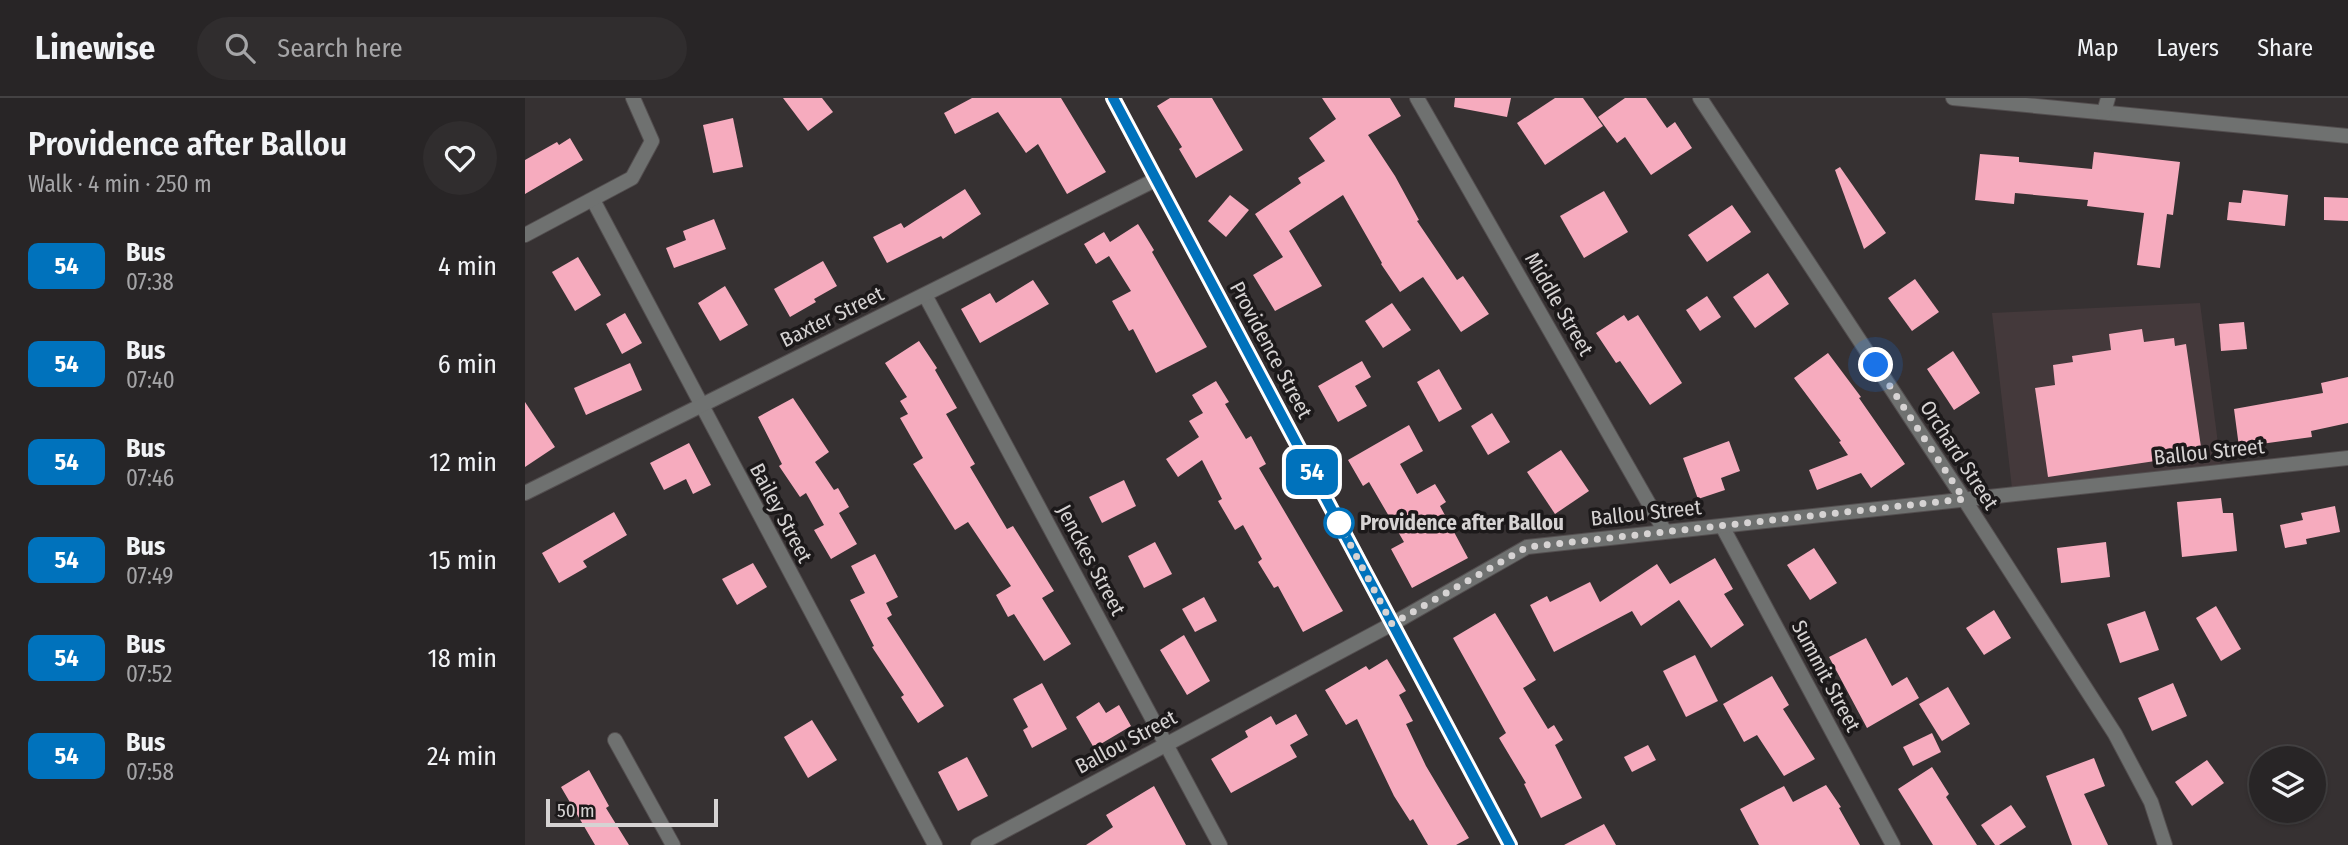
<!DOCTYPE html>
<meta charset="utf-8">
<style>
:root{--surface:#282526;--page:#302d2e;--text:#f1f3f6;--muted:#a5a5a7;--line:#444243}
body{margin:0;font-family:"Fira Sans Condensed",sans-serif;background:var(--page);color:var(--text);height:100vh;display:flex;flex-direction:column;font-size:26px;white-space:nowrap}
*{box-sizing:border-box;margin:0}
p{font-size:23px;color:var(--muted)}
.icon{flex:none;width:38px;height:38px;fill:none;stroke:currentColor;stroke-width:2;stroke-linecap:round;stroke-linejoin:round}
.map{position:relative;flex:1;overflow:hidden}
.side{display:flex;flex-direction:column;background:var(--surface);width:525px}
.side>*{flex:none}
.badge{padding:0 14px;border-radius:10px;font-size:24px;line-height:46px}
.buttons{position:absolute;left:1724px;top:648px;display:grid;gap:14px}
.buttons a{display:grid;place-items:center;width:77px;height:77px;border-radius:50%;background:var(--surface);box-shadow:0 2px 5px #0004,0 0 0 2px var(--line);font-size:35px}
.scale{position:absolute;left:21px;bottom:18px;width:172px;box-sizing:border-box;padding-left:7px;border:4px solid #d6d3d3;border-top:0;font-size:19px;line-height:24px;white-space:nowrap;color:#d6d3d3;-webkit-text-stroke:5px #1c191a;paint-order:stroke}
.you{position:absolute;width:35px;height:35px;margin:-18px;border:5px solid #fff;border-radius:50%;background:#1a73e8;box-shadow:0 0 0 10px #1a73e833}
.map>.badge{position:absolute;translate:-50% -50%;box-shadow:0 0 0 4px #fff}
.round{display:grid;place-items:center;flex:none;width:74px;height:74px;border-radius:37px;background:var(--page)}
.summary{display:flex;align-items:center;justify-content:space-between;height:119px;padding:0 28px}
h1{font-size:33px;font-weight:600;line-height:52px}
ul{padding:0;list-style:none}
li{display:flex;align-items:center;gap:21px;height:98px;padding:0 28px}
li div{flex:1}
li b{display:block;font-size:26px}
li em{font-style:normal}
li .badge{min-width:77px;font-weight:700;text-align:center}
header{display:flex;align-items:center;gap:42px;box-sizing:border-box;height:98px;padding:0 35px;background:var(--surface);border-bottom:2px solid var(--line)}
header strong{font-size:33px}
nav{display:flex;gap:38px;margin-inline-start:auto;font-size:24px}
.search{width:490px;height:63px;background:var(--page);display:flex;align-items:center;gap:18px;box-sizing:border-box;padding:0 24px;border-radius:38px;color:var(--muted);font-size:26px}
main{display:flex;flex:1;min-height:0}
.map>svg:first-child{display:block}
.built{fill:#44393b}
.building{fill:#f6abbe}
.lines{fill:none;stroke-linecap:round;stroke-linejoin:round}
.minor-casing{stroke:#534e4f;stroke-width:16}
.secondary-casing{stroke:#534e4f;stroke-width:16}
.minor{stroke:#6f7170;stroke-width:14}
.secondary{stroke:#919492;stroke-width:14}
.line-casing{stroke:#fff;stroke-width:16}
.line{stroke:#0072bc;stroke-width:10}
.walk{stroke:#d6d3d3;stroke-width:7;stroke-dasharray:0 12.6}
.stop-dot{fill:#fff;stroke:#0072bc;stroke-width:3.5}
.labels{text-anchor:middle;stroke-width:7;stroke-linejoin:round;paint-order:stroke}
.street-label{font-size:21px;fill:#d6d3d3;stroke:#1c191a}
.stop-label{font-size:21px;font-weight:bold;fill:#d6d3d3;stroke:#1c191a;text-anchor:start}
</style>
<header>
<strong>Linewise</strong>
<div class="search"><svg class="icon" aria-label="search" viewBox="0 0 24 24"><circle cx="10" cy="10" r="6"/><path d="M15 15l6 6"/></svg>Search here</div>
<nav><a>Map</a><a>Layers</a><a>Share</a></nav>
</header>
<main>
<section class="side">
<div class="summary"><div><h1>Providence after Ballou</h1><p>Walk · 4 min · 250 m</p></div><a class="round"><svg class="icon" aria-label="heart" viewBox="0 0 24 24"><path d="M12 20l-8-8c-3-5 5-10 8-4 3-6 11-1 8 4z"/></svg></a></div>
<ul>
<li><span class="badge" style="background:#0072bc;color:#fff">54</span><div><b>Bus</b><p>07:38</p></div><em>4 min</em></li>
<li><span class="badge" style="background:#0072bc;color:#fff">54</span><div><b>Bus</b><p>07:40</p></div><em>6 min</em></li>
<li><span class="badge" style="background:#0072bc;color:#fff">54</span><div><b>Bus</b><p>07:46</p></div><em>12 min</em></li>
<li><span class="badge" style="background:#0072bc;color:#fff">54</span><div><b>Bus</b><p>07:49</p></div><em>15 min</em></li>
<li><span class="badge" style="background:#0072bc;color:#fff">54</span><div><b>Bus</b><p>07:52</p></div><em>18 min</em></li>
<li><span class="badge" style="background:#0072bc;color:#fff">54</span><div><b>Bus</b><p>07:58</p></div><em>24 min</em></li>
</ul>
</section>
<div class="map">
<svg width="1823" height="747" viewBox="0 0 1823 747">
<rect width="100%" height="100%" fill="#363132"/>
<polygon class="built" points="1675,205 1697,377 1488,399 1467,215"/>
<g class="building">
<polygon points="258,0 297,0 308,14 283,33"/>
<polygon points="447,0 536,0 581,74 542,96 513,46 501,55 473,14 430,36 419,15"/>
<polygon points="645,0 687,0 718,52 671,80 654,51 657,49 632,8"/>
<polygon points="797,0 865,0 876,18 843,37 870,78 894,122 892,123 932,182 938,178 964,216 936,234 898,179 875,194 856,166 857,165 818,97 764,133 797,188 750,213 728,177 758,159 730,116 776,85 773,80 800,63 784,40 811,21"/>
<polygon points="930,0 986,0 982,19 929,9"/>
<polygon points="1030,0 1058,0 1078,28 1020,67 992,25"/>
<polygon points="1100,0 1121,0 1142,30 1150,24 1167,50 1126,77 1100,39 1092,45 1073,19"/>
<polygon points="208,20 218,69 188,75 178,27"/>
<polygon points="45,40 58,62 0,96 0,62 32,44 34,47"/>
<polygon points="1569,54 1655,64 1648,117 1642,116 1635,170 1612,167 1619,115 1562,108 1563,102 1490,95 1489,106 1450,102 1455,56 1494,59 1494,64 1567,71"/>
<polygon points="1315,69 1361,135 1339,151 1310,72"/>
<polygon points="440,91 456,116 418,141 416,138 362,165 348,139 376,125 379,130"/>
<polygon points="1718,92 1763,97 1760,128 1702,122 1704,104 1716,105"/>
<polygon points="1079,93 1103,134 1059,160 1035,118"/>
<polygon points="705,97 724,112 701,139 683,123"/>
<polygon points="1799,99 1823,100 1823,123 1799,122"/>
<polygon points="1207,107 1226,134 1182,164 1163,137"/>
<polygon points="189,121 201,151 149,170 141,150 161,142 158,133"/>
<polygon points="613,126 629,152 627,154 682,249 631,275 608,231 604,233 587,203 606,193 584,158 571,166 559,146 579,134 585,144"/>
<polygon points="53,159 76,197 50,213 27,174"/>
<polygon points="298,163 312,188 289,201 291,204 265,219 249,191"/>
<polygon points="1243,175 1264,206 1230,230 1208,199"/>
<polygon points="1390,181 1414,214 1387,233 1363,200"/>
<polygon points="508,182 524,206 455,245 436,211 465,195 471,205"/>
<polygon points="200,188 223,227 195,243 173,205"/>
<polygon points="1182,198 1196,219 1175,233 1161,212"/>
<polygon points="867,205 886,232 858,250 840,223"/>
<polygon points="100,215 117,245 97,256 81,226"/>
<polygon points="1099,217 1103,223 1113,217 1157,285 1125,307 1095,263 1091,265 1071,235"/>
<polygon points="1719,224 1722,251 1696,253 1694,226"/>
<polygon points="1617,231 1619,244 1649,240 1650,248 1661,246 1677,356 1523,379 1510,290 1530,287 1528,267 1548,264 1547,258 1586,252 1584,236"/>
<polygon points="394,243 412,270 410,272 432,310 421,316 450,366 445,369 482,431 488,428 529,493 517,500 546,546 519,563 489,516 483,519 471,497 486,488 443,424 430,432 388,366 398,360 375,320 383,316 375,303 382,299 360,265"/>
<polygon points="1428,253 1455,295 1429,312 1402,271"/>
<polygon points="1303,255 1336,299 1334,300 1380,366 1346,390 1336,375 1292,392 1284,372 1323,357 1314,344 1316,343 1269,280"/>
<polygon points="837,263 846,279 830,288 842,308 813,324 793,288"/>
<polygon points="105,265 117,292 61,317 49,290"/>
<polygon points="914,271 937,311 914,324 892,284"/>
<polygon points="1823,279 1823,325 1786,333 1787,339 1714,349 1709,311 1798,295 1796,285"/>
<polygon points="691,283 704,304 700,306 721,341 726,338 741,366 734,370 818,513 778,534 753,488 749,490 733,464 737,461 718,427 710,432 693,403 697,401 677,362 653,379 641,361 674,339 664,323 678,315 667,297"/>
<polygon points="268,300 304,354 290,364 309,392 313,390 324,409 314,415 332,446 306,461 289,432 299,427 281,395 275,399 254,368 257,366 233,319"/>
<polygon points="0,304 30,349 0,369"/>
<polygon points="967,315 985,344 963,357 946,328"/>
<polygon points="884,327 898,353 875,366 892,396 910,386 921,404 915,408 943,460 887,490 866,451 879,444 844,384 838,388 823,362"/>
<polygon points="1204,343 1215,373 1196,380 1200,392 1173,401 1158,360"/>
<polygon points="164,345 186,387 168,396 161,381 139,392 125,365"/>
<polygon points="1036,352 1064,393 1030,416 1002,374"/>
<polygon points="599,382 611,408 577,425 564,399"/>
<polygon points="1696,400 1698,415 1708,415 1712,453 1657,459 1652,404"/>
<polygon points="1810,408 1815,434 1781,441 1782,446 1760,450 1755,427 1778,422 1776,415"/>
<polygon points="89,414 102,437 58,463 62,469 34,485 17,455"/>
<polygon points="630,444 647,476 619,490 603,458"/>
<polygon points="1581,444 1585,479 1536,485 1532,450"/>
<polygon points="1289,450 1312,485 1285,502 1262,467"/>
<polygon points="350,456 373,499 361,505 367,517 362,520 419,608 393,625 376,599 379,597 347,549 349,548 325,502 340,495 326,468"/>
<polygon points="1190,460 1208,491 1199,496 1219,527 1186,550 1154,502 1116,528 1107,513 1029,554 1005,507 1022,498 1025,504 1065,484 1075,504 1132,466 1145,486"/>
<polygon points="228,465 242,489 212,507 197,481"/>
<polygon points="679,499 692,523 670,534 657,511"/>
<polygon points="1691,508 1716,551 1696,563 1671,520"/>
<polygon points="1469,512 1486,540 1459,557 1441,530"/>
<polygon points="1620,513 1634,552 1595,565 1582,526"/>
<polygon points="970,515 1011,582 998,590 1023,631 1029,627 1038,642 1030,647 1057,700 1016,720 999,686 1001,685 974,640 981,635 928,540"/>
<polygon points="659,537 685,583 662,597 635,552"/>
<polygon points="1341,540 1367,588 1382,579 1394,600 1342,630 1304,559"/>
<polygon points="1170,557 1193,603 1161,619 1138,573"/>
<polygon points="862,561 881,593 874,597 888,623 881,626 901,668 944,740 931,747 903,747 888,721 885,723 869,698 832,621 821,627 800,592 841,568 844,572"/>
<polygon points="1247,578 1264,607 1258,611 1290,661 1259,678 1232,637 1219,644 1198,606"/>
<polygon points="517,585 542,631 507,650 498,632 503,629 488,601"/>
<polygon points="1648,585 1662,618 1627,633 1613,600"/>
<polygon points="1423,589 1445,626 1417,643 1394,606"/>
<polygon points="574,604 581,615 594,607 606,628 569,650 551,619"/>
<polygon points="771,616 783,637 765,647 772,659 706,695 686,661 723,639 720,633 746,618 751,627"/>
<polygon points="287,622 312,662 283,680 259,639"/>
<polygon points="1407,635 1416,654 1388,668 1378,649"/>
<polygon points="1123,647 1131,662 1107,674 1099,659"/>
<polygon points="442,659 463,698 433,713 413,674"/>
<polygon points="1569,660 1580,688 1559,696 1583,747 1547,747 1521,678"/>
<polygon points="1682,662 1699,685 1667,708 1650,684"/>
<polygon points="1407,669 1424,696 1421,699 1452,747 1408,747 1373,691"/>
<polygon points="64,672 84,708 81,710 104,747 70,747 36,689"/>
<polygon points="1301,687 1316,709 1314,710 1335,747 1234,747 1215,711 1259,688 1268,704"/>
<polygon points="629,688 661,747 561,747 588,729 581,717"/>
<polygon points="1486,707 1501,729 1474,747 1470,747 1456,727"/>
<polygon points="1079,726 1091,747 1039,747"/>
</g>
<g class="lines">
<defs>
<g id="minor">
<polyline points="892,0 1139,432"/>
<polyline points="1175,0 1439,401 1590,636 1626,704 1640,747"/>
<polyline points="1428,0 1823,38"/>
<polyline points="1579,14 1583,0"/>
<polyline points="68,102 410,747"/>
<polyline points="0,137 107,80 127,43 108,0"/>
<polyline points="400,197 695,747"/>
<polyline points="0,395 632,81"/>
<polyline points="1197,428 1368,747"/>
<polyline points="90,642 148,747"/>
<polyline points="453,747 867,526 1002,449 1823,360"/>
</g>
<polyline id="secondary" points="588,0 985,747"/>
</defs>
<use href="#minor" class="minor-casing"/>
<use href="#secondary" class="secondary-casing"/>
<use href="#minor" class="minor"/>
<use href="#secondary" class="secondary"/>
</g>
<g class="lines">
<defs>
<polyline id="line" points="588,0 985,747"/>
</defs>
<use href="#line" class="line-casing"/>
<use href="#line" class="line"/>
<polyline class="walk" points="814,425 867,526 1002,449 1439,401 1351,267"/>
</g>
<circle class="stop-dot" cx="814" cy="425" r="14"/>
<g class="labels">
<g class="street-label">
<text transform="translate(1034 206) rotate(60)" y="7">Middle Street</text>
<text transform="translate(307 219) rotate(-26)" y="7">Baxter Street</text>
<text transform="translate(746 252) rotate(62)" y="7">Providence Street</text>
<text transform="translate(1684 354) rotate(-6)" y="7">Ballou Street</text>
<text transform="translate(1434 357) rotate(57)" y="7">Orchard Street</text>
<text transform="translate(256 415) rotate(62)" y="7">Bailey Street</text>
<text transform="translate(1121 415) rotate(-6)" y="7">Ballou Street</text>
<text transform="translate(566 462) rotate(62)" y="7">Jenckes Street</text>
<text transform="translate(1301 578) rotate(62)" y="7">Summit Street</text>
<text transform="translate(601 644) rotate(-28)" y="7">Ballou Street</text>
</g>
<g class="stop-label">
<text x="835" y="432">Providence after Ballou</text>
</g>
</g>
</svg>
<div class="buttons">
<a><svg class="icon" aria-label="layers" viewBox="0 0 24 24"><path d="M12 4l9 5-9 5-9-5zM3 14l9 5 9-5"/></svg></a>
</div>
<div class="scale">50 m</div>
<div class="you" style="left:1351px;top:267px"></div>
<b class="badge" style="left:787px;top:374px;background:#0072bc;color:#fff">54</b>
</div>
</main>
